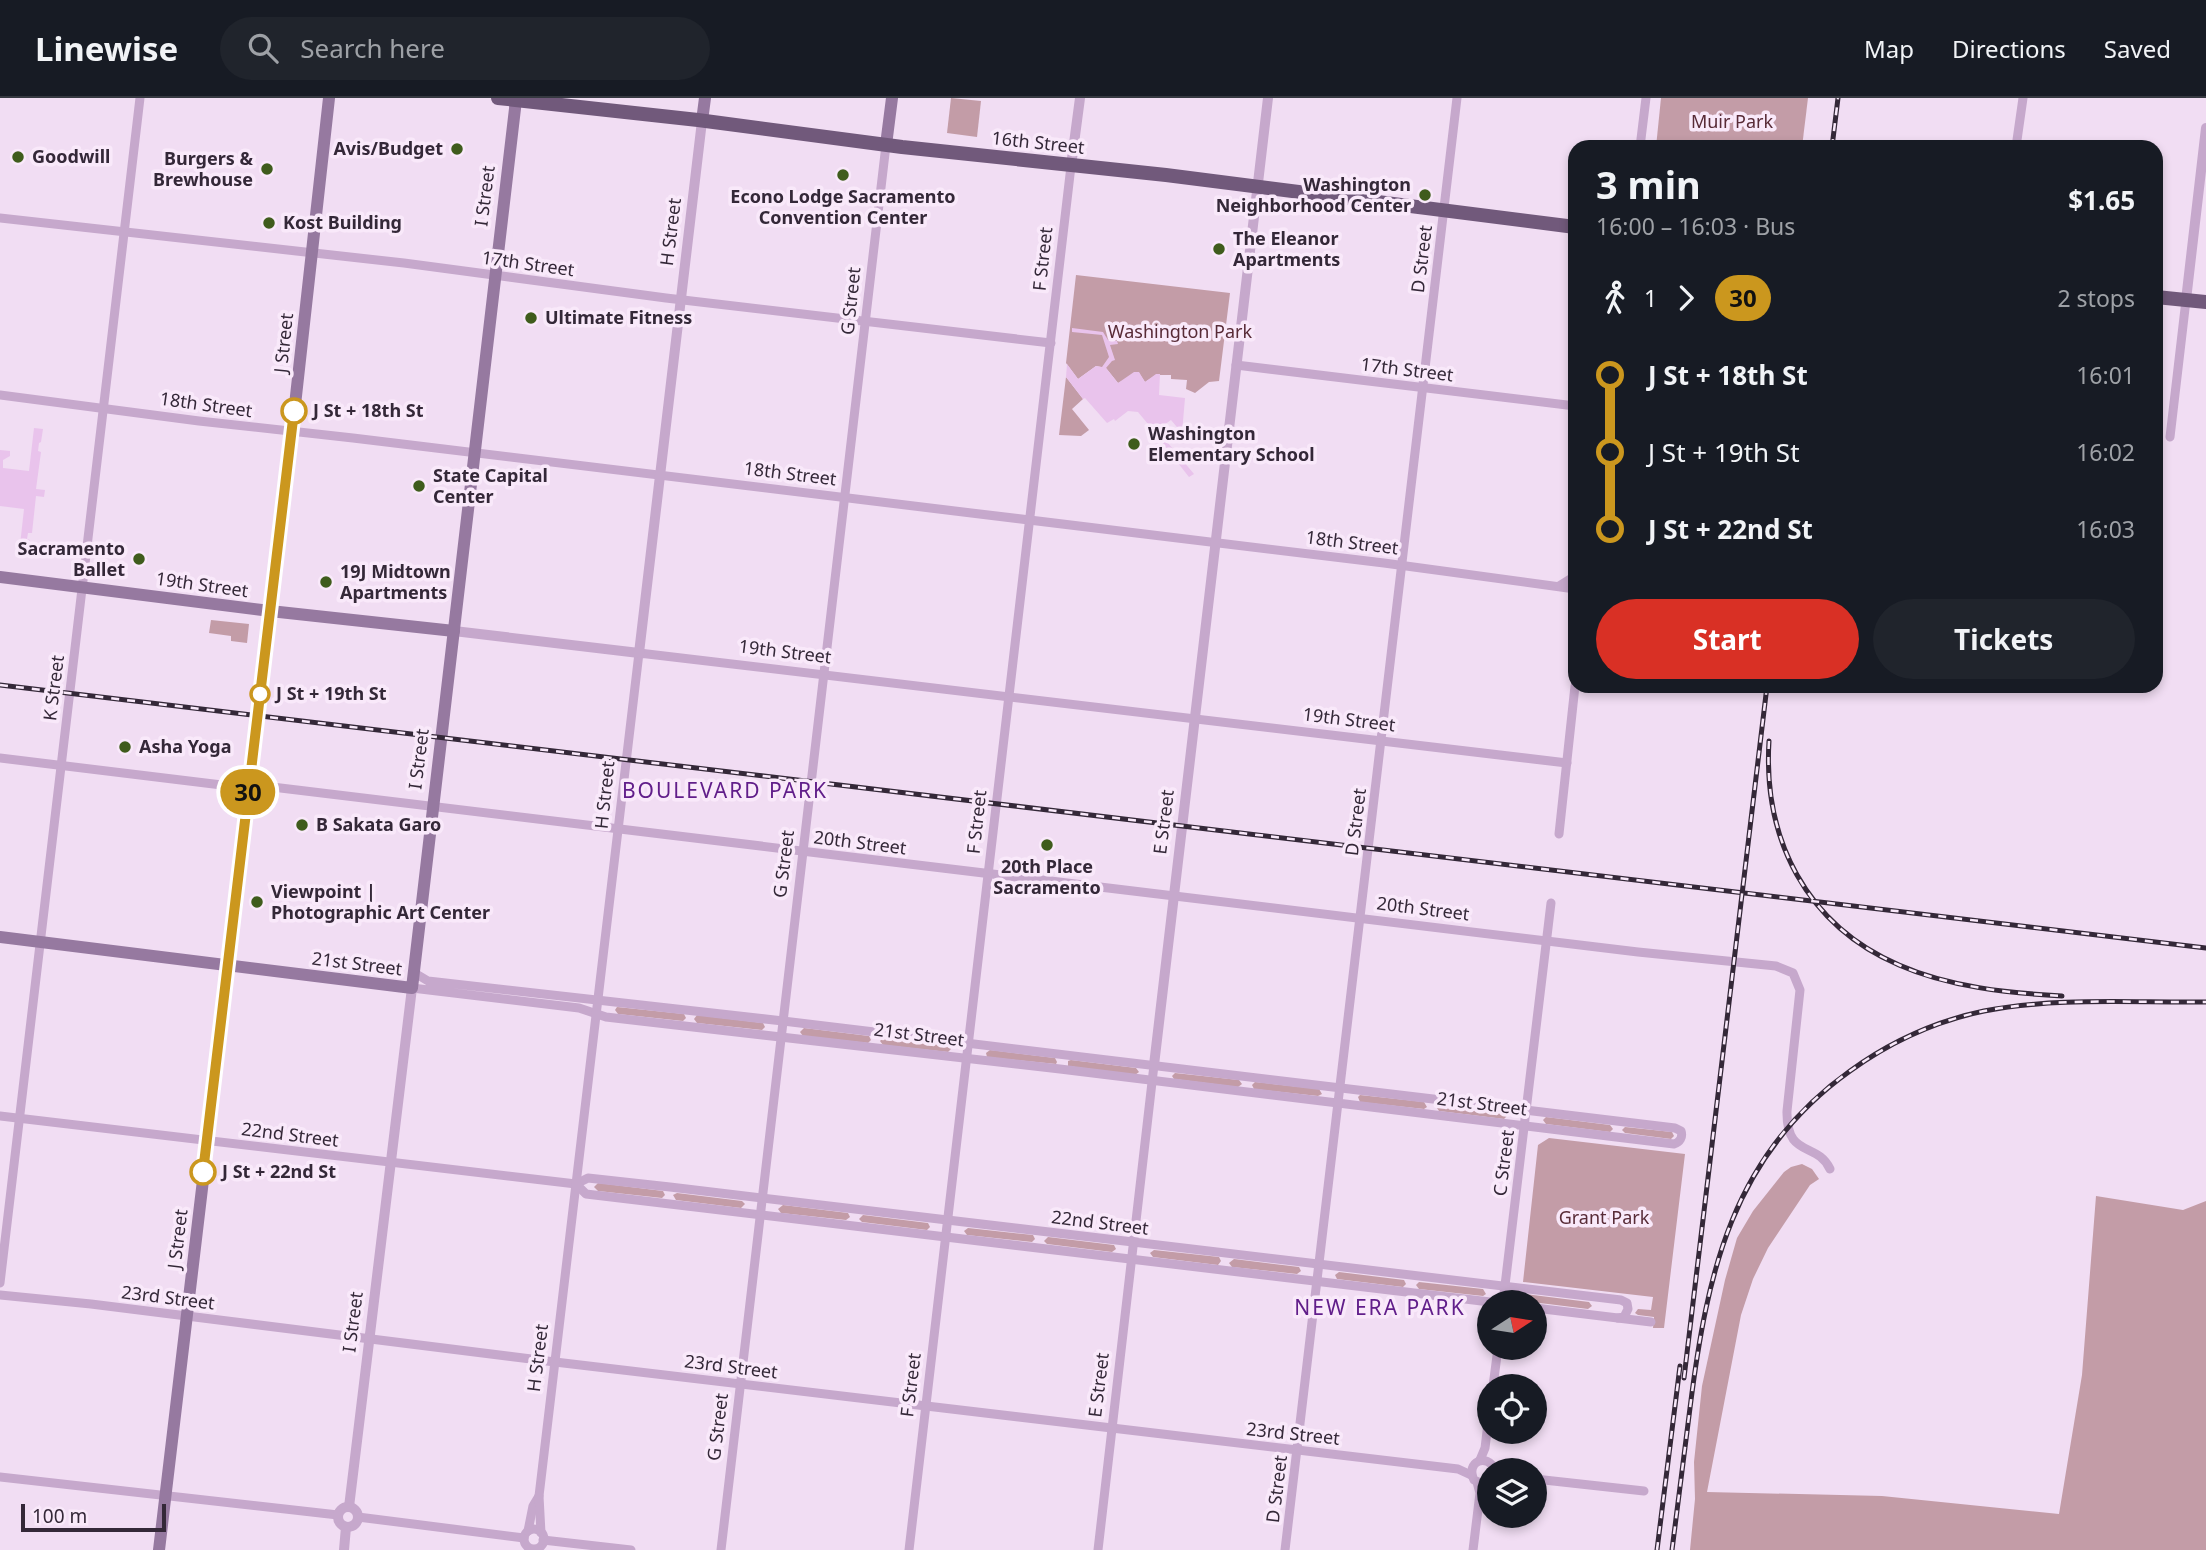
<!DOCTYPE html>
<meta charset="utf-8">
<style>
:root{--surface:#171b24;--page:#20242c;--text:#f1f3f6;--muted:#9ea1a6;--line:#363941;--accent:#d93025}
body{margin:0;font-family:"Noto Sans",sans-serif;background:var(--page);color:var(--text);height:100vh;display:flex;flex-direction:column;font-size:26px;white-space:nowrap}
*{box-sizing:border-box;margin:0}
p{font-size:23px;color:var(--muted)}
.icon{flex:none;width:38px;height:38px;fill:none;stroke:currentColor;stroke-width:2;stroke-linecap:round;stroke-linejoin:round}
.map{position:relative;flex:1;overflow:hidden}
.sheet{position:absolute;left:1568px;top:42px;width:595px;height:553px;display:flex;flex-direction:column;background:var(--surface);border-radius:21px;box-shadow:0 4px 10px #0003}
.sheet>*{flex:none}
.badge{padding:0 14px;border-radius:23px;font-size:24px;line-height:46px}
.needle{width:46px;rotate:78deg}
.fabs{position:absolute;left:1477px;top:1192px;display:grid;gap:14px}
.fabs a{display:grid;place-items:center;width:70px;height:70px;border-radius:50%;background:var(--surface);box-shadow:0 4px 10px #0003;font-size:35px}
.scale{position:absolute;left:21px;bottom:18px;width:145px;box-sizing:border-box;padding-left:7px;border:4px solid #342838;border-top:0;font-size:19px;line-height:24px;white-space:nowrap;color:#342838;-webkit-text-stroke:5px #f9e9fa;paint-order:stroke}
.map>.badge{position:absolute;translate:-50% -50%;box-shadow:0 0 0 4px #fff}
.legs{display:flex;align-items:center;gap:10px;height:77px;padding:0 28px;font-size:23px}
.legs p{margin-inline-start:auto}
.overview{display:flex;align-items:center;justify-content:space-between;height:119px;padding:0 28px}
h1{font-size:38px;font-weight:700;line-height:52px}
.action{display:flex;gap:14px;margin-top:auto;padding:14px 28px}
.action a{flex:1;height:80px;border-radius:42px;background:var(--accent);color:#fff;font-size:28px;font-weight:700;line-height:80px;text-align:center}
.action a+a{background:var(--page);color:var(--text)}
ul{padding:0 28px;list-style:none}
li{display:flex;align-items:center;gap:24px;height:77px;font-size:26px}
li i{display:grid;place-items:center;width:10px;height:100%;margin:0 9px;background:currentColor}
li i::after{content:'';width:18px;height:18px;margin:-9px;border:5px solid;border-radius:50%;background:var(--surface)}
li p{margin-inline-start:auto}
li:first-child i{background:linear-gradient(#0000 50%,currentColor 0)}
li:last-child i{background:linear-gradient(currentColor 50%,#0000 0)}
header{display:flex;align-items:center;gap:42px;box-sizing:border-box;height:98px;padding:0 35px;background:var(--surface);border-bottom:2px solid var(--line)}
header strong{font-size:33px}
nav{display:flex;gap:38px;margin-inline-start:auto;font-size:24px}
.search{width:490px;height:63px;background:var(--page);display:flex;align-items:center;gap:18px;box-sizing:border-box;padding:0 24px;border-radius:38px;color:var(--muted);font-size:26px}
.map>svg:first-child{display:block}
.green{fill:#c39ca7}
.plaza{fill:#e9c3ec}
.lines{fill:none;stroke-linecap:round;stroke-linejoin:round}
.minor{stroke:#c6a8cc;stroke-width:9}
.tertiary{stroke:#c6a8cc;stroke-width:10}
.secondary{stroke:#9679a0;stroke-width:12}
.primary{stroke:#71597b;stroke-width:14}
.rail-casing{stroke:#342838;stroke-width:5}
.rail{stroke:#f9e9fa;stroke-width:2.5;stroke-dasharray:8;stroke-linecap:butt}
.line-1-casing{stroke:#fff;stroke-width:16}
.line-1{stroke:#cb971e;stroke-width:10}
.poi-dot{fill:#3f5c1c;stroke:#f9e9fa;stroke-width:2.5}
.stop-1-dot{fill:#fff;stroke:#cb971e;stroke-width:3.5}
.labels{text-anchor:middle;stroke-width:7;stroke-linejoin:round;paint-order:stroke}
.park-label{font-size:18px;fill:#582b37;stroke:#f9e9fa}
.street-label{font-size:18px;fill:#342838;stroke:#f9e9fa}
.poi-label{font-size:18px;font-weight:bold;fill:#342838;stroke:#f9e9fa;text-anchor:start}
.stop-label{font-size:18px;font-weight:bold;fill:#342838;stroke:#f9e9fa;text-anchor:start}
.quarter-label{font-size:21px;letter-spacing:2px;fill:#611e8a;stroke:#f9e9fa}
</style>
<header>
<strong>Linewise</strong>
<div class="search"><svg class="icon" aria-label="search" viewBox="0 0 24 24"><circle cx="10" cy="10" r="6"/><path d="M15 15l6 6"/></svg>Search here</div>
<nav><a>Map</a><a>Directions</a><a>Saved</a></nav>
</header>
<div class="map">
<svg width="2206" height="1452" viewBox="0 0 2206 1452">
<rect width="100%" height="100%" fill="#f1ddf3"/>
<g class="green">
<polygon points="951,0 981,3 977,39 947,35"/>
<polygon points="1661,0 1808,0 1802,49 1656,49"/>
<polygon points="1076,177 1230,195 1219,283 1209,284 1195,295 1186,291 1187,282 1171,281 1171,277 1156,277 1145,284 1139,275 1118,285 1106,270 1096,268 1078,281 1066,265"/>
<polygon points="1066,279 1083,301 1072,311 1089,332 1081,338 1059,337"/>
<polygon points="211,522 249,526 247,545 231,543 231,538 209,535"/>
<polygon points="617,909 684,916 686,920 683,923 618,916 615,912"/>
<polygon points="697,917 763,925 765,929 762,932 697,925 694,921"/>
<polygon points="804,930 869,938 871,942 868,945 803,938 800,934"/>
<polygon points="884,939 949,947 951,951 948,954 883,947 880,943"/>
<polygon points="990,952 1055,960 1057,964 1056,966 987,959 986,955"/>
<polygon points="1071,962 1136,970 1139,974 1135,977 1068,968 1068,963"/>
<polygon points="1175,975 1239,982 1242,986 1238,989 1174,981 1172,978"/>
<polygon points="1255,984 1319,991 1322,996 1318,998 1254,991 1252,987"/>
<polygon points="1360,997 1424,1004 1427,1009 1424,1011 1360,1004 1358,999"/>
<polygon points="1440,1006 1504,1014 1507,1018 1504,1021 1439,1013 1437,1010"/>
<polygon points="1546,1019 1610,1027 1613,1031 1610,1034 1546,1026 1543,1022"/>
<polygon points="1625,1029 1672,1034 1674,1038 1671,1041 1625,1035 1622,1032"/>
<polygon points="1549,1040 1685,1056 1664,1230 1653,1230 1654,1219 1638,1217 1635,1215 1638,1211 1651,1212 1653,1199 1523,1184 1538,1047"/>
<polygon points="1802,1066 1812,1071 1819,1081 1810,1087 1768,1150 1753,1181 1741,1217 1707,1394 1882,1398 2059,1416 2082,1277 2096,1098 2183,1112 2206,1103 2206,1452 1690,1452 1695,1401 1694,1364 1702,1288 1725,1182 1737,1140 1753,1113 1784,1074 1791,1069"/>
<polygon points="598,1085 663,1093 665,1097 662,1100 598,1093 594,1089"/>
<polygon points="677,1095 742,1103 745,1106 741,1110 676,1102 673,1097"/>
<polygon points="783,1107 848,1115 850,1119 846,1122 781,1115 778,1111"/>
<polygon points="863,1117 928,1125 930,1129 927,1132 862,1124 859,1121"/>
<polygon points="968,1130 1033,1137 1035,1141 1032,1144 967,1137 964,1133"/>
<polygon points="1048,1139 1114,1147 1116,1151 1112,1154 1047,1146 1044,1143"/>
<polygon points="1154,1152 1219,1159 1221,1163 1218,1167 1153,1159 1150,1155"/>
<polygon points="1234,1161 1299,1169 1301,1173 1297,1176 1232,1169 1229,1165"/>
<polygon points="1339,1174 1404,1182 1406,1186 1403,1189 1337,1181 1335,1177"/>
<polygon points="1419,1184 1483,1191 1486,1196 1483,1198 1419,1191 1416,1187"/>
<polygon points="1525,1196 1589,1204 1592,1208 1588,1211 1524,1203 1522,1199"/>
</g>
<g class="plaza">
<polygon points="1072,230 1103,234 1108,242 1117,243 1118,246 1110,247 1115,262 1112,263 1106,270 1118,285 1134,274 1139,274 1145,284 1156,276 1160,276 1159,297 1185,300 1182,335 1171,322 1157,332 1194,376 1189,379 1152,332 1149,335 1146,330 1148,326 1138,314 1128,313 1115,323 1114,321 1107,325 1085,300 1083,301 1066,279 1067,266 1078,281 1096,268 1102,269 1109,259 1102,237 1072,234"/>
<polygon points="34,330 43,331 41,344 39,345 38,353 41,354 36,391 45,392 44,399 36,398 32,435 28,435 27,441 30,442 28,457 19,456 24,411 0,408 0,352 10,353 10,358 3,362 3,370 29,373"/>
</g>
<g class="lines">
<g class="minor">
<polyline points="1640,49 1646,0"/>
<polyline points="2016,49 2023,0"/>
<polyline points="0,120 404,165 666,200 1051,245"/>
<polyline points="1236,267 1575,308"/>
<polyline points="0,297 199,323 353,340 1384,465 1575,491"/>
<polyline points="2170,339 2186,202"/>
<polyline points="1559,488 1575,478"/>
<path d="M0,660l230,28h34l1374,166 138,14 17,7 7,17 -13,121c-1,48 30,30 43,58"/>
<polyline points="1559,736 1575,588"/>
<path d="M412,890l167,20 27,9 454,52 556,68 58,7c6,-2 9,-7 7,-13l-6,-3 -892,-107 -355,-40 -15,-9"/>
<polyline points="0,1018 576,1086 588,1080 670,1089 1621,1202 1627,1205 1628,1211 1624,1219 1618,1220"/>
<polyline points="576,1086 586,1096 1490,1204"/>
<polyline points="0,1185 140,0"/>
<polyline points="0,1197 91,1206 555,1264 1458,1371 1471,1377"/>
<polyline points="1503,1204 1551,805"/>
<polyline points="1535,1210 1651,1224"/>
<polyline points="1493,1288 1498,1250"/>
<polyline points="1480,1362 1485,1350 1489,1317"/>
<polyline points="0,1379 338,1417"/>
<polyline points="1535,1381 1644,1393"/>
<path d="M1489,1384l-6,2 -9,-4c-9,-18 13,-28 21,-10"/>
<polyline points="358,1419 524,1440"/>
<circle cx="534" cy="1441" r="10"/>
<polyline points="528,1433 533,1408 539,1398"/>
<polyline points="541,1435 539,1398 639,555 1567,665"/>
<polyline points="543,1442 631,1452"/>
<polyline points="721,1452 886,47"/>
<polyline points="909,1452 1071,68"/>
<polyline points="1098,1452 1154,967"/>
<polyline points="1285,1452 1457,0"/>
<polyline points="1473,1452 1480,1395 1477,1384"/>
</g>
<g class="tertiary">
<polyline points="1071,68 1080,0"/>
<polyline points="2186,202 2206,30"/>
<polyline points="454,533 639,555 702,23"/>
<polyline points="1154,967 1268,0"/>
<polyline points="349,1409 412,890"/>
<circle cx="348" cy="1419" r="10"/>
<polyline points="344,1452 346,1429"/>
</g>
<g class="secondary">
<polyline points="702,23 705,0"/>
<polyline points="886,47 892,0"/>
<polyline points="0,479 270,513 454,533"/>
<polyline points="0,839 412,890 516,2"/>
<polyline points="159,1452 292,334 329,0"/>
</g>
<g class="primary">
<polyline points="498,0 698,22 902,49 1166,77 1575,129"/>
<polyline points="2156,199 2206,204"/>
</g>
<defs>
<g id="rail">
<polyline points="1832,49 1838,0"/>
<polyline points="0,587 2206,850"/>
<path d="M1769,643c-6,98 37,184 130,224 50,22 109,28 163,31"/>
<polyline points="1684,1280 1767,588"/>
<polyline points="1657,1452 1680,1268"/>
<path d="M1672,1452c6,-47 12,-95 18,-142 17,-135 42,-253 160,-337 40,-29 86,-50 134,-60 71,-14 150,-8 222,-9"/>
</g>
</defs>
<use href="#rail" class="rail-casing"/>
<use href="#rail" class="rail"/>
</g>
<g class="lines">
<defs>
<polyline id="line-1" points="203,1074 294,313"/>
</defs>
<use href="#line-1" class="line-1-casing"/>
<use href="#line-1" class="line-1"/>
</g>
<g class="poi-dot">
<circle cx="457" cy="51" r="7"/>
<circle cx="18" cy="59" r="7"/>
<circle cx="267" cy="71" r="7"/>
<circle cx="843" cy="77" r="7"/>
<circle cx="1425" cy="97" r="7"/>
<circle cx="269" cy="125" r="7"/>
<circle cx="1219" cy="151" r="7"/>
<circle cx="531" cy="220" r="7"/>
<circle cx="1134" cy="346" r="7"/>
<circle cx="419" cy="388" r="7"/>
<circle cx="139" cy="461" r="7"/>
<circle cx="326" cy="484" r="7"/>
<circle cx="125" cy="649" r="7"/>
<circle cx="302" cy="727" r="7"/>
<circle cx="1047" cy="747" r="7"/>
<circle cx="257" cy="804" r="7"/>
</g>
<g class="stop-1-dot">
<circle cx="294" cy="313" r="12"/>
<circle cx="260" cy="596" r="9"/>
<circle cx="203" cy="1074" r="12"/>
</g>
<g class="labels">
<g class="park-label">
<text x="1732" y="30">Muir Park</text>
<text x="1180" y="240">Washington Park</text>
<text x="1604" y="1126">Grant Park</text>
</g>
<g class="street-label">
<text transform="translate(1038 45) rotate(6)" y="6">16th Street</text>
<text transform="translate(485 98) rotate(-83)" y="6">I Street</text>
<text transform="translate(671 134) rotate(-83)" y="6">H Street</text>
<text transform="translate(1043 161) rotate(-84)" y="6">F Street</text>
<text transform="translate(1422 161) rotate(-83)" y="6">D Street</text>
<text transform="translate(528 166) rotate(8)" y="6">17th Street</text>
<text transform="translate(851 203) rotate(-84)" y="6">G Street</text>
<text transform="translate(284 245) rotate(-84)" y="6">J Street</text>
<text transform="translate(1407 272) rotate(7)" y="6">17th Street</text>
<text transform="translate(206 307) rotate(8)" y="6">18th Street</text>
<text transform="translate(790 376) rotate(7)" y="6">18th Street</text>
<text transform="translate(1352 445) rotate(7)" y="6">18th Street</text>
<text transform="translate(202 487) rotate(8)" y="6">19th Street</text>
<text transform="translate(785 554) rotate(7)" y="6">19th Street</text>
<text transform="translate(54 590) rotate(-83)" y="6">K Street</text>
<text transform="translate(1349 622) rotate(7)" y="6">19th Street</text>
<text transform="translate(419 661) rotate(-83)" y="6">I Street</text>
<text transform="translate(605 697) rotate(-84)" y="6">H Street</text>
<text transform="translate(977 724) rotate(-84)" y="6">F Street</text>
<text transform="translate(1164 724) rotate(-83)" y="6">E Street</text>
<text transform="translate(1356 724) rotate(-83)" y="6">D Street</text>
<text transform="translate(860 745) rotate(7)" y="6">20th Street</text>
<text transform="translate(784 766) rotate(-83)" y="6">G Street</text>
<text transform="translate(1423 811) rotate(7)" y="6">20th Street</text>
<text transform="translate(357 866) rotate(7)" y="6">21st Street</text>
<text transform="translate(919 937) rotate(7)" y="6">21st Street</text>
<text transform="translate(1482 1006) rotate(7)" y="6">21st Street</text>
<text transform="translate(290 1037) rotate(7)" y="6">22nd Street</text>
<text transform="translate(1504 1065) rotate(-83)" y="6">C Street</text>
<text transform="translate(1100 1125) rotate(7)" y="6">22nd Street</text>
<text transform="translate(178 1141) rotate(-83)" y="6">J Street</text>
<text transform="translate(168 1200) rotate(7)" y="6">23rd Street</text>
<text transform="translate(353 1224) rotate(-83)" y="6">I Street</text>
<text transform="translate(538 1260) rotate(-83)" y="6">H Street</text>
<text transform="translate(731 1269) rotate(7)" y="6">23rd Street</text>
<text transform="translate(911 1287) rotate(-83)" y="6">F Street</text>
<text transform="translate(1099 1287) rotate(-83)" y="6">E Street</text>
<text transform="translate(718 1329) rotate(-83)" y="6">G Street</text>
<text transform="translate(1293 1336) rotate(6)" y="6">23rd Street</text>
<text transform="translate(1277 1391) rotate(-83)" y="6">D Street</text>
</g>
<g class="poi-label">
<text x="443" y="57" text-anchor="end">Avis/Budget</text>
<text x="32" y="65">Goodwill</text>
<text x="253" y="67" text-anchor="end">Burgers &amp;<tspan x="253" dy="21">Brewhouse</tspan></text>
<text x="1411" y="93" text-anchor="end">Washington<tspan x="1411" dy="21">Neighborhood Center</tspan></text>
<text x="843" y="105" text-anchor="middle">Econo Lodge Sacramento<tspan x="843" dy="21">Convention Center</tspan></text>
<text x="283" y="131">Kost Building</text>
<text x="1233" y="147">The Eleanor<tspan x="1233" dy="21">Apartments</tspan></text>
<text x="545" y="226">Ultimate Fitness</text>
<text x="1148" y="342">Washington<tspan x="1148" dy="21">Elementary School</tspan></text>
<text x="433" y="384">State Capital<tspan x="433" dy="21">Center</tspan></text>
<text x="125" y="457" text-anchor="end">Sacramento<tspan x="125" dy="21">Ballet</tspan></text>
<text x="340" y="480">19J Midtown<tspan x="340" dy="21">Apartments</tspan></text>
<text x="139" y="655">Asha Yoga</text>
<text x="316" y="733">B Sakata Garo</text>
<text x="1047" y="775" text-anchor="middle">20th Place<tspan x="1047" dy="21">Sacramento</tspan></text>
<text x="271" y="800">Viewpoint |<tspan x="271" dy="21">Photographic Art Center</tspan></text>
</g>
<g class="stop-label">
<text x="313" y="319">J St + 18th St</text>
<text x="276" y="602">J St + 19th St</text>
<text x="222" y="1080">J St + 22nd St</text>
</g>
<g class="quarter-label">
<text x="725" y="700">BOULEVARD PARK</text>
<text x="1380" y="1217">NEW ERA PARK</text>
</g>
</g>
</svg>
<div class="fabs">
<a><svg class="needle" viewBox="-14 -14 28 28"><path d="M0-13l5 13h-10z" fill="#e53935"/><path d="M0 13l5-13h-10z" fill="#9ea1a6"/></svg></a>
<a><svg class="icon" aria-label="locate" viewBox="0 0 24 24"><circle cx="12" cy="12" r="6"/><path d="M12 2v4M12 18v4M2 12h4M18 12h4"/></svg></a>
<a><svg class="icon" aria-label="layers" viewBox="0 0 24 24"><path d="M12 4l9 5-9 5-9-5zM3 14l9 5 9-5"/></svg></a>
</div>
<div class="scale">100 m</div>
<b class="badge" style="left:248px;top:694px;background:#cb971e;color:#111">30</b>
<section class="sheet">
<div class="overview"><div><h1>3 min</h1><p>16:00 – 16:03 · Bus</p></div><b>$1.65</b></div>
<div class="legs"><svg class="icon" aria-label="walk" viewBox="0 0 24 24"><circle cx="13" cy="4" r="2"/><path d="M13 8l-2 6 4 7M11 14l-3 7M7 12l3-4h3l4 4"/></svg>1<svg class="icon" aria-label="forward" viewBox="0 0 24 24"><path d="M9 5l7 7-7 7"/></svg><b class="badge" style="background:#cb971e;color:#111">30</b><p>2 stops</p></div>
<ul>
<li><i style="color:#cb971e"></i><b>J St + 18th St</b><p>16:01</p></li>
<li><i style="color:#cb971e"></i><span>J St + 19th St</span><p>16:02</p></li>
<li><i style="color:#cb971e"></i><b>J St + 22nd St</b><p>16:03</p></li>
</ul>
<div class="action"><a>Start</a><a>Tickets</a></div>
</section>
</div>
